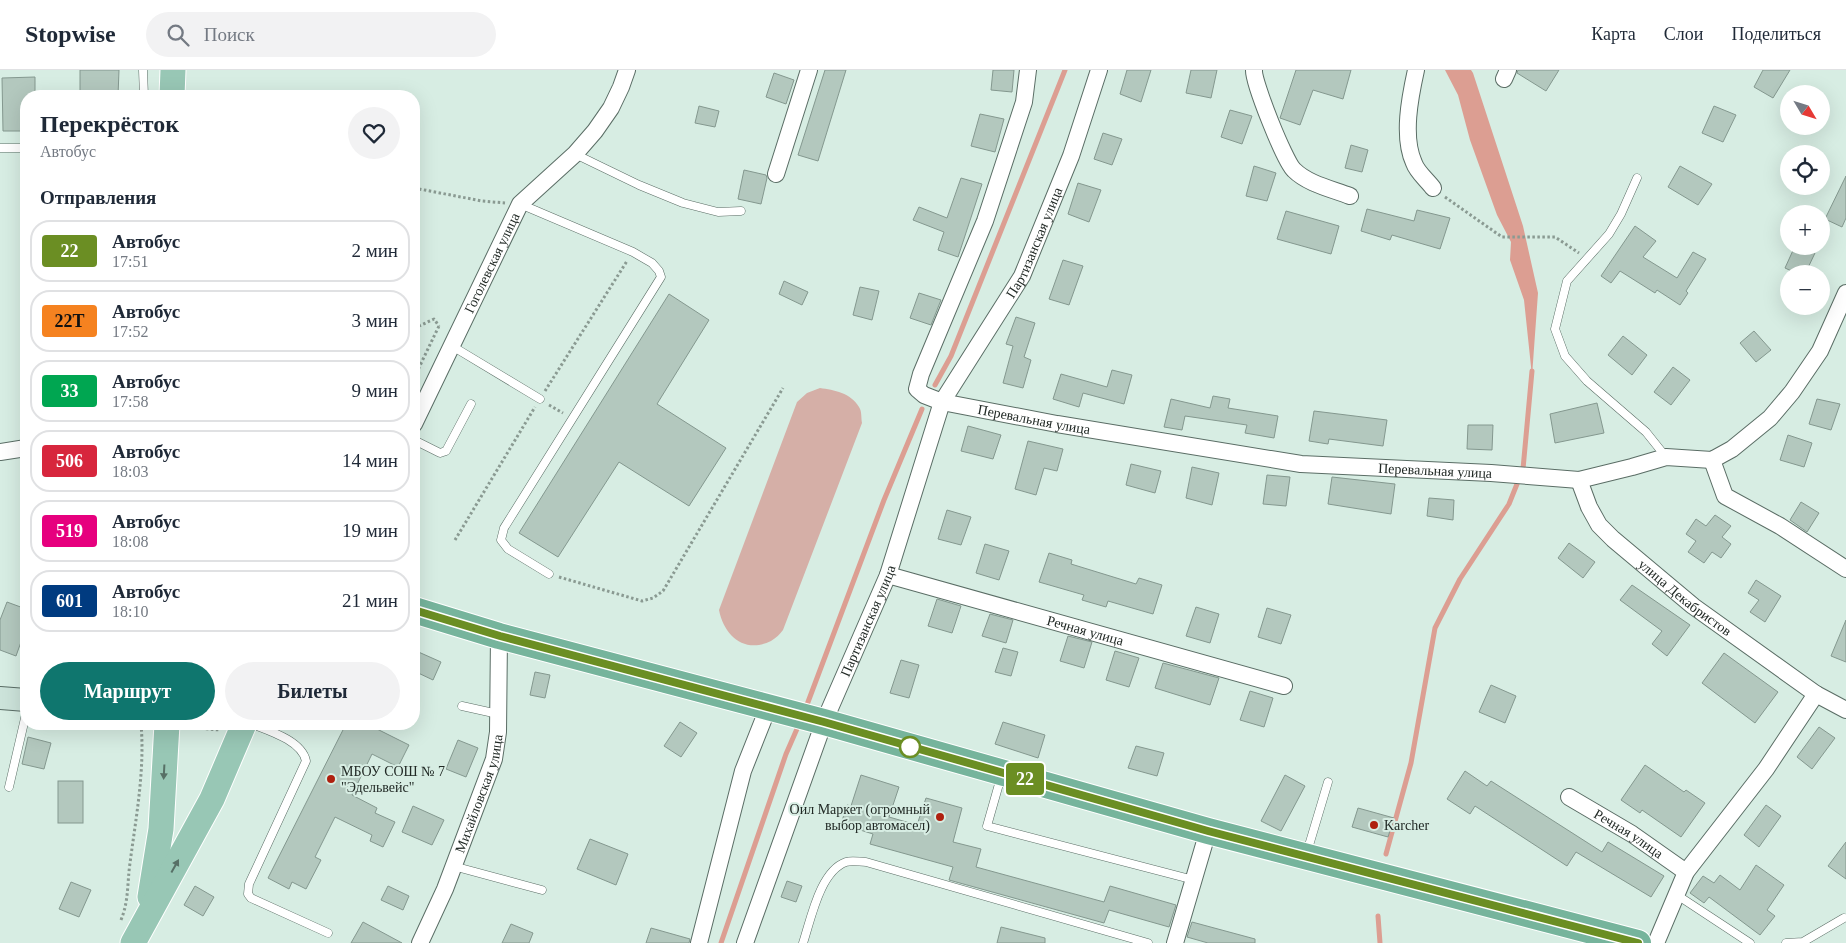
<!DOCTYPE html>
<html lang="ru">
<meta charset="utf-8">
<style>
:root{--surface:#fff;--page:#f2f2f3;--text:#1f2937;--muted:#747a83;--line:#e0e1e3;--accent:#0f766e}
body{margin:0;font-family:"Times New Roman",serif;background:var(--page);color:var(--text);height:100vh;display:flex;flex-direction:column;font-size:19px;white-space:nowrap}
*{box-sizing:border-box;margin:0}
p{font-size:16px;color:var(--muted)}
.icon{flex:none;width:28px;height:28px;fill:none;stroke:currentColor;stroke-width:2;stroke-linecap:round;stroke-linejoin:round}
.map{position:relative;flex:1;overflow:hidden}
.details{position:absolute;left:20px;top:20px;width:400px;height:640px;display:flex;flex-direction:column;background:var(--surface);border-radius:20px;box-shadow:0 5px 20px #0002}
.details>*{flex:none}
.badge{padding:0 10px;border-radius:4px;font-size:18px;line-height:32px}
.needle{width:32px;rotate:128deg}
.fabs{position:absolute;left:1780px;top:15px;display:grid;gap:10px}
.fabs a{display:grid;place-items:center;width:50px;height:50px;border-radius:50%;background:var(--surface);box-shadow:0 5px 20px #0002;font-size:25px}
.map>.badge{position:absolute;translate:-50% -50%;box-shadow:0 0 0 2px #fff}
h2{padding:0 20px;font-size:19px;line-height:45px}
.round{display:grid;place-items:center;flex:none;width:52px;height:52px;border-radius:26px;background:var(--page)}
.headline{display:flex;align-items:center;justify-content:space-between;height:85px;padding:0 20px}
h1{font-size:24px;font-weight:600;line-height:38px}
.action{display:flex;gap:10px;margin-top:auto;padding:10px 20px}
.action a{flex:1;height:58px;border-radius:30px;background:var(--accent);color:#fff;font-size:20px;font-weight:600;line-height:58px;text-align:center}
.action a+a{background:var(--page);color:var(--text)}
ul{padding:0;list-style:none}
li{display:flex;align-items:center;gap:15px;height:62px;margin:0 10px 8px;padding:0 10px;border:2px solid var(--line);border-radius:20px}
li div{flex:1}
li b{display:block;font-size:19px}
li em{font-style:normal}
li .badge{min-width:55px;font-weight:700;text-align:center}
header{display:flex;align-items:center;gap:30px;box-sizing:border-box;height:70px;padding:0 25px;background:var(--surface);border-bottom:1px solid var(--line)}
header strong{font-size:24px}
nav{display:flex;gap:28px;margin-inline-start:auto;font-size:18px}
.search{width:350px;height:45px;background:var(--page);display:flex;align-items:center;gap:12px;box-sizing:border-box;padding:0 18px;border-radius:28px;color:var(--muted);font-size:19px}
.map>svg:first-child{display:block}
.green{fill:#d5afa7}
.water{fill:#dc9e92}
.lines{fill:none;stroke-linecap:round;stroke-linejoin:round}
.stream{stroke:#dc9e92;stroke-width:5}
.building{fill:#b3c8be;stroke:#84988f}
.service-casing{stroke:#5a6d65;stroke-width:9}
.minor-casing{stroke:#5a6d65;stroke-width:18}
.secondary-casing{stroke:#5a6d65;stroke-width:24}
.primary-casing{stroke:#fff;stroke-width:27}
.trunk-casing{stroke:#fff;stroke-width:28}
.path{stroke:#8a9a92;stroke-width:3;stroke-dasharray:2.5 2.5;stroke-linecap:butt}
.service{stroke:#fff;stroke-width:8}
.minor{stroke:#fff;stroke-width:16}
.secondary{stroke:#cce3da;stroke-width:22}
.primary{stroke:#98c7b5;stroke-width:25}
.trunk{stroke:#76b49c;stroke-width:26}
.oneway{fill:#577066}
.line-casing{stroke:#fff;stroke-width:11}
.line{stroke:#6b8e23;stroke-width:8}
.stop-dot{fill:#fff;stroke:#6b8e23;stroke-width:2.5}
.poi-dot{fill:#af200f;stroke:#d7ede3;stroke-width:2}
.labels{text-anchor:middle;stroke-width:4;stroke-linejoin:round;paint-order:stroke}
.street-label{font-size:14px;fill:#212925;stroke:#d7ede3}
.poi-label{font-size:14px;fill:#212925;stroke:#d7ede3;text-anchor:start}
</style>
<header>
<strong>Stopwise</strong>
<div class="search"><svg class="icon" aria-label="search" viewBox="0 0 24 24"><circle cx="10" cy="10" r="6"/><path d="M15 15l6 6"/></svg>Поиск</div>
<nav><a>Карта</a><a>Слои</a><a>Поделиться</a></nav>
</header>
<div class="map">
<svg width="1846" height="873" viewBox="0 0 1846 873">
<rect width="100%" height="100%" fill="#d7ede3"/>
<path class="green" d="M820,318c14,2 31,5 39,19 3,4 2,11 3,16l-79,207c-3,4 -7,8 -12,11 -26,13 -47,-5 -52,-31l78,-208 10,-9z"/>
<polygon class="water" points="1445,0 1471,0 1473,3 1523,156 1538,223 1532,306 1524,230 1510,190 1511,172 1497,145 1470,70 1458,25"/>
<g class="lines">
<g class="stream">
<polyline points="935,315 951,286 1065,0"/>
<polyline points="805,640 884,430 922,339"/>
<polyline points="1386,784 1411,693 1435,558 1460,509 1509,434 1523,399 1532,301"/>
<polyline points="1378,846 1380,873"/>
<polyline points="721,873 786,684 800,652"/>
</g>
</g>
<g class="building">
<polygon points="80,0 119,0 118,26 80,26"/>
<polygon points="825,0 846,0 818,91 798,85"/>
<polygon points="993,0 1014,0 1012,22 991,20"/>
<polygon points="1127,0 1151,0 1141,32 1120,24"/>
<polygon points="1191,0 1217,0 1211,28 1186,23"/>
<polygon points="1296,0 1351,0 1343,29 1313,20 1300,55 1280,48"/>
<polygon points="1518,0 1559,0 1546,21 1517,3"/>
<polygon points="1763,0 1790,0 1773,28 1754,17"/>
<polygon points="774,3 794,10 786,34 766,27"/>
<polygon points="35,7 35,26 26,26 26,61 3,61 2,8"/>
<polygon points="699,36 719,41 715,57 695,53"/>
<polygon points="1714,36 1736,45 1723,72 1702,63"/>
<polygon points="1230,40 1252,46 1242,74 1221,67"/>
<polygon points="980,44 1004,49 995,82 971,76"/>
<polygon points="1103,63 1122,69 1112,95 1094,89"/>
<polygon points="1351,75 1368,80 1362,102 1345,98"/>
<polygon points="1254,96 1276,103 1267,131 1246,126"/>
<polygon points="1680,96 1712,114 1698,135 1668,117"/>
<polygon points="744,100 766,105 767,108 761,134 738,129"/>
<polygon points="1846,106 1846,148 1842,157 1825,149"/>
<polygon points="961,108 982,114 958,187 938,180 944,162 913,150 919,137 947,148"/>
<polygon points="1078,113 1101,120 1089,152 1068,144"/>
<polygon points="1367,139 1414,151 1417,140 1450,148 1440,179 1392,165 1390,170 1361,161"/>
<polygon points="1286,141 1339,156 1331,184 1277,169"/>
<polygon points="1635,156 1656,171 1643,187 1677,208 1693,182 1706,189 1686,221 1688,223 1680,235 1657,220 1655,223 1620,201 1611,213 1601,206"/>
<polygon points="1795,176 1799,176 1815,183 1805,204 1798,204 1785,198"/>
<polygon points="1063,190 1083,196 1069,235 1049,229"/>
<polygon points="784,211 808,222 802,235 779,224"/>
<polygon points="860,217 879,221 872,250 853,245"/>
<polygon points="919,223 941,230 931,255 910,248"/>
<polygon points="669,224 709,250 657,334 726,378 689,436 619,392 558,487 519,463"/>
<polygon points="1016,247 1035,253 1024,287 1031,290 1023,318 1003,313 1013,276 1006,274"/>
<polygon points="1754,261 1771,280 1756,292 1740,273"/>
<polygon points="1623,266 1647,285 1632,305 1608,285"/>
<polygon points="1673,297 1690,310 1671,335 1654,322"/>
<polygon points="1112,300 1132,305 1124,334 1083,323 1079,337 1053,329 1061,304 1107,317"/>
<polygon points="1213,326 1230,329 1228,338 1278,346 1274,368 1245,363 1247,355 1185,346 1182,360 1164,357 1171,329 1210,338"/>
<polygon points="1817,329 1840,334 1831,360 1809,354"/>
<polygon points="1597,333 1604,363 1555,373 1550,344"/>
<polygon points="1314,341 1387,350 1383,376 1329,369 1328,374 1309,371"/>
<polygon points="1468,355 1493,355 1492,380 1467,379"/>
<polygon points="968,356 1001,365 993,389 961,381"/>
<polygon points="1788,365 1812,373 1804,397 1780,390"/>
<polygon points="1028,371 1063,379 1057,401 1044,398 1036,425 1015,419"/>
<polygon points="1131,394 1161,401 1155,423 1126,415"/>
<polygon points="1192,397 1219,403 1212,435 1186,428"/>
<polygon points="1267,405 1290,407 1286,436 1263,434"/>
<polygon points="1332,407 1395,414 1391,444 1328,434"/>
<polygon points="1429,428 1454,430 1453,450 1427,446"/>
<polygon points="1801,432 1819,443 1807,462 1790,450"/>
<polygon points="947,440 971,447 961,475 938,469"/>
<polygon points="1715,445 1731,456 1722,467 1731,474 1721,488 1712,482 1704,493 1688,482 1696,471 1686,464 1696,449 1706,456"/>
<polygon points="1569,473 1595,492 1583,508 1558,488"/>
<polygon points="985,474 1009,481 999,510 976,503"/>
<polygon points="1049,483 1072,490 1071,494 1136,514 1139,508 1162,515 1153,544 1108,531 1106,537 1082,530 1084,525 1039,512"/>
<polygon points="1756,510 1781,526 1765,552 1750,542 1759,530 1748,523"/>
<polygon points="1632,515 1690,555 1667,586 1652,574 1662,561 1620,530"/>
<polygon points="937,529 961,536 952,563 928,556"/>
<polygon points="7,532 26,539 26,558 16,586 0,580 0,550"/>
<polygon points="1196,537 1219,544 1210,573 1186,566"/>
<polygon points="1267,538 1291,545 1281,574 1258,567"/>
<polygon points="990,544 1013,550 1006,573 982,566"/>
<polygon points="1846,550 1846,592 1831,586"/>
<polygon points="1068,566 1092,572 1084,598 1060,591"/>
<polygon points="1003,578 1018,582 1011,606 995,602"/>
<polygon points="414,580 441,592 433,610 414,601"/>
<polygon points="1115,581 1139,588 1129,617 1106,610"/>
<polygon points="1724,583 1778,622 1755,653 1702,613"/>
<polygon points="901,590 919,595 909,628 890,623"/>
<polygon points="1163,593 1219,608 1210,635 1155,618"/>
<polygon points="535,602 550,605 545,628 530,625"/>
<polygon points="1491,615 1516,626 1505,653 1479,642"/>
<polygon points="1250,621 1273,628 1264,657 1240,650"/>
<polygon points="680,652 697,663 681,687 664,676"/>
<polygon points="1003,652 1045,665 1038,688 995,674"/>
<polygon points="346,654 367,654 409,675 398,697 372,684 352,725 377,738 375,743 395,752 383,777 370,771 372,765 335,747 315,787 321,790 306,819 292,812 289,819 268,808"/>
<polygon points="1819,657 1835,668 1812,699 1797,687"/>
<polygon points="28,667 51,673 44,699 22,694"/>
<polygon points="458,670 478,678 466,707 446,699"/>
<polygon points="1136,676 1164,683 1157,706 1128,698"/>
<polygon points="1645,695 1684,722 1686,720 1705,733 1681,767 1642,740 1640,743 1621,730"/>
<polygon points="1465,701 1487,716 1491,711 1602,782 1608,772 1664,806 1651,827 1576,782 1567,796 1475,736 1470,744 1447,729"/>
<polygon points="861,705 899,717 889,747 917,755 926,728 962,738 953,772 981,779 976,797 1104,832 1110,816 1176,835 1169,857 1109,840 1104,853 949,810 953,797 870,774 873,764 841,754 847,735 851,736"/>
<polygon points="1285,705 1305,716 1281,761 1261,751"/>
<rect x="58" y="711" width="25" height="42"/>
<polygon points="1766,735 1781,746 1759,777 1744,765"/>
<polygon points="413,736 444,750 432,775 402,762"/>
<polygon points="1358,738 1394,748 1388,767 1352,757"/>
<polygon points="590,769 628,784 616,815 577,799"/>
<polygon points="1846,772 1846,809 1828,796"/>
<polygon points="1756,795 1784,815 1767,840 1775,846 1760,865 1709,827 1704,833 1690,823 1703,806 1714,813 1720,805 1740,820"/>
<polygon points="787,811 802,816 796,832 781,827"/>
<polygon points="71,812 91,820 79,847 59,839"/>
<polygon points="195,816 214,827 203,846 184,835"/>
<polygon points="388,816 409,826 403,840 381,830"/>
<polygon points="363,852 402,873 351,873"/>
<polygon points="1192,852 1255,869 1255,873 1208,873 1187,867"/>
<polygon points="511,854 533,863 529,873 502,873"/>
<polygon points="1001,857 1045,868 1045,873 997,873"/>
<polygon points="651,858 690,869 689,873 646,873"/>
</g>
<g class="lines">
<defs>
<g id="service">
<polyline points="143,0 144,26"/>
<polyline points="0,78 26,78"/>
<polyline points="575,84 639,115 683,133 718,142 741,141"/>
<polyline points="1637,108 1621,144 1609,164 1567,211 1555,259 1565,286 1587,311 1646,362 1666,387"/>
<polyline points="520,134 633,182 652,193 659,201 661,207 504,458 501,470 508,479 549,504"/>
<polyline points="452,276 540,329"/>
<polyline points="414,370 440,383 446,381 471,334"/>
<polyline points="462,636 498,644"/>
<path d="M252,654c18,7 50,17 54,37l-57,123 -1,10 3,4 77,35"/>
<polyline points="1001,707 987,756 1194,810"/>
<polyline points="9,717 26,644"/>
<polyline points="1307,782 1328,712"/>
<polyline points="453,796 542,820"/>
<polyline points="1677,825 1750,873"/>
<path d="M803,873c8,-24 17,-72 43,-81 6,-2 14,0 20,0l282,81"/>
<polyline points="1786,873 1803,872 1844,848"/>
</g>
<g id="minor">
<path id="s1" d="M1028,0l-4,32 -39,119 -64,153 -4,15 7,6 18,7 115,22 244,40 190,9 88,7 53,-13 34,-10 46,3 20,-11 38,-31 22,-26 28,-41 26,-58"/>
<path d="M1254,0c-1,12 31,92 40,100 14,14 38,19 56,26"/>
<path d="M1416,0c-6,27 -14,67 -2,93 3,9 13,17 19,25"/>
<polyline points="1504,9 1508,0"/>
<polyline points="776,104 809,0"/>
<path id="s2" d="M414,354l106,-220 55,-50 20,-23 16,-23 10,-21 6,-17"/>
<polyline points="0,382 26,378"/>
<polyline points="1712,390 1725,426 1780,456 1846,499"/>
<path id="s3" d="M1579,410l10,27 10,18 14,14 80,67 123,88 30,16"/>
<path id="s4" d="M888,505l396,111"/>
<path id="s5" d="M1569,727l63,37 54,38"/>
<path id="s6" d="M420,873l25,-54 49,-130 4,-27 1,-96"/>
<polyline points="699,873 743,701 768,638"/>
<path id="s7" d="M745,873l79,-221 64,-147 54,-173 80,-126 49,-120 28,-86"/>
<polyline points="1175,873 1208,761"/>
<polyline points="1656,873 1686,802 1766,699 1816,624"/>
</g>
<polyline id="secondary" points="0,628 26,630"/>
<g id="primary">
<polyline points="172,26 173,0"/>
<polyline points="150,827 161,759 167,654"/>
<polyline points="133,873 212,729 244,654"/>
</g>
<polyline id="trunk" points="414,540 499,566 824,652 1208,761 1638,873"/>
</defs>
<use href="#service" class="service-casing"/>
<use href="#minor" class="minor-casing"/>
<use href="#secondary" class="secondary-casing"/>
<use href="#primary" class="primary-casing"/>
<use href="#trunk" class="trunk-casing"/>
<g class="path">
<polyline points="414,118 482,131 505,133"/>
<polyline points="1445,127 1502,167 1555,167 1579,183"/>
<polyline points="414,256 417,257 434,249 439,256"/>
<polyline points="414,308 439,256"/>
<polyline points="545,321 627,191"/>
<polyline points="549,335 563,343"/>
<polyline points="455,470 535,337"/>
<polyline points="559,507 642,531 653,528 663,521 783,318"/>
<polyline points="186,657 220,660"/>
<path d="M121,850c8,-20 6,-36 9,-57 6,-46 15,-93 11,-139"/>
</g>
<use href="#service" class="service"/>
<use href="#minor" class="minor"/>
<use href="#secondary" class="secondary"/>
<use href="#primary" class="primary"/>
<use href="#trunk" class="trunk"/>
</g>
<defs><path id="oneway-solid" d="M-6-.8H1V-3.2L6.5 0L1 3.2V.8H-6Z" transform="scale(1.25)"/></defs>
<g class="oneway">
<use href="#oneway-solid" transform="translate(164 702) rotate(93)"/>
<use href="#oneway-solid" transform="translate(175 796) rotate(-61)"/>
</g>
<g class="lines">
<defs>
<polyline id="line" points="414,540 500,566 824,652 1208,761 1638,873"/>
</defs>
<use href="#line" class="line-casing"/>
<use href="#line" class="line"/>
</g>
<circle class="stop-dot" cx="910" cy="677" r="10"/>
<g class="poi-dot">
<circle cx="331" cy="709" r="5"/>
<circle cx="940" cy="747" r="5"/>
<circle cx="1374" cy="755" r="5"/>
</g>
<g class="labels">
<g class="street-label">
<text dy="5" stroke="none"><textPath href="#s7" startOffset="761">Партизанская улица</textPath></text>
<text dy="5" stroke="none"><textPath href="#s2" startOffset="179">Гоголевская улица</textPath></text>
<text dy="5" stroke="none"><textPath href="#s1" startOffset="461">Перевальная улица</textPath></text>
<text dy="5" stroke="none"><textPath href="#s1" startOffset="866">Перевальная улица</textPath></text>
<text dy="5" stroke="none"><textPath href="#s3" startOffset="162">улица Декабристов</textPath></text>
<text dy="5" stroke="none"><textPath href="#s7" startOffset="345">Партизанская улица</textPath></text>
<text dy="5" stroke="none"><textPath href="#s4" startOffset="205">Речная улица</textPath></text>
<text dy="5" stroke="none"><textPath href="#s6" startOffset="161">Михайловская улица</textPath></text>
<text dy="5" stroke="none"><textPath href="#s5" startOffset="70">Речная улица</textPath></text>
</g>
<g class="poi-label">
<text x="341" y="706">МБОУ СОШ № 7<tspan x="341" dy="16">"Эдельвейс"</tspan></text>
<text x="930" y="744" text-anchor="end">Оил Маркет (огромный<tspan x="930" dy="16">выбор автомасел)</tspan></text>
<text x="1384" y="760">Karcher</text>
</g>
</g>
</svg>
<div class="fabs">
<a><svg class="needle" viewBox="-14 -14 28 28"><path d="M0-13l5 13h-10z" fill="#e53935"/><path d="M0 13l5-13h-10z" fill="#747a83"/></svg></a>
<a><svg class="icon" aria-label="locate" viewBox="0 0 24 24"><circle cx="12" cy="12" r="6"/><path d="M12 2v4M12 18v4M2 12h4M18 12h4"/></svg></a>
<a>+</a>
<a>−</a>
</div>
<b class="badge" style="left:1025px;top:709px;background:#6b8e23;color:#fff">22</b>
<section class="details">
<div class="headline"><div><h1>Перекрёсток</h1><p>Автобус</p></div><a class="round"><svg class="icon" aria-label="heart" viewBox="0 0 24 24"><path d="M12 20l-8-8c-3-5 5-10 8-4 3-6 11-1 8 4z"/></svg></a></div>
<h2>Отправления</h2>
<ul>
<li><span class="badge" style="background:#6b8e23;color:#fff">22</span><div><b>Автобус</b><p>17:51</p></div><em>2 мин</em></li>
<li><span class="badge" style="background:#f58220;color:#111">22Т</span><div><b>Автобус</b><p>17:52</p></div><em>3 мин</em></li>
<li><span class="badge" style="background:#00a651;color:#fff">33</span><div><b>Автобус</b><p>17:58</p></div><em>9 мин</em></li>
<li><span class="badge" style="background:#d7263d;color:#fff">506</span><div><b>Автобус</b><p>18:03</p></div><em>14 мин</em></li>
<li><span class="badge" style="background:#e6007e;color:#fff">519</span><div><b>Автобус</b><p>18:08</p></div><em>19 мин</em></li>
<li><span class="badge" style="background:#003b80;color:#fff">601</span><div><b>Автобус</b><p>18:10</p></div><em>21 мин</em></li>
</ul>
<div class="action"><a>Маршрут</a><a>Билеты</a></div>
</section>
</div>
